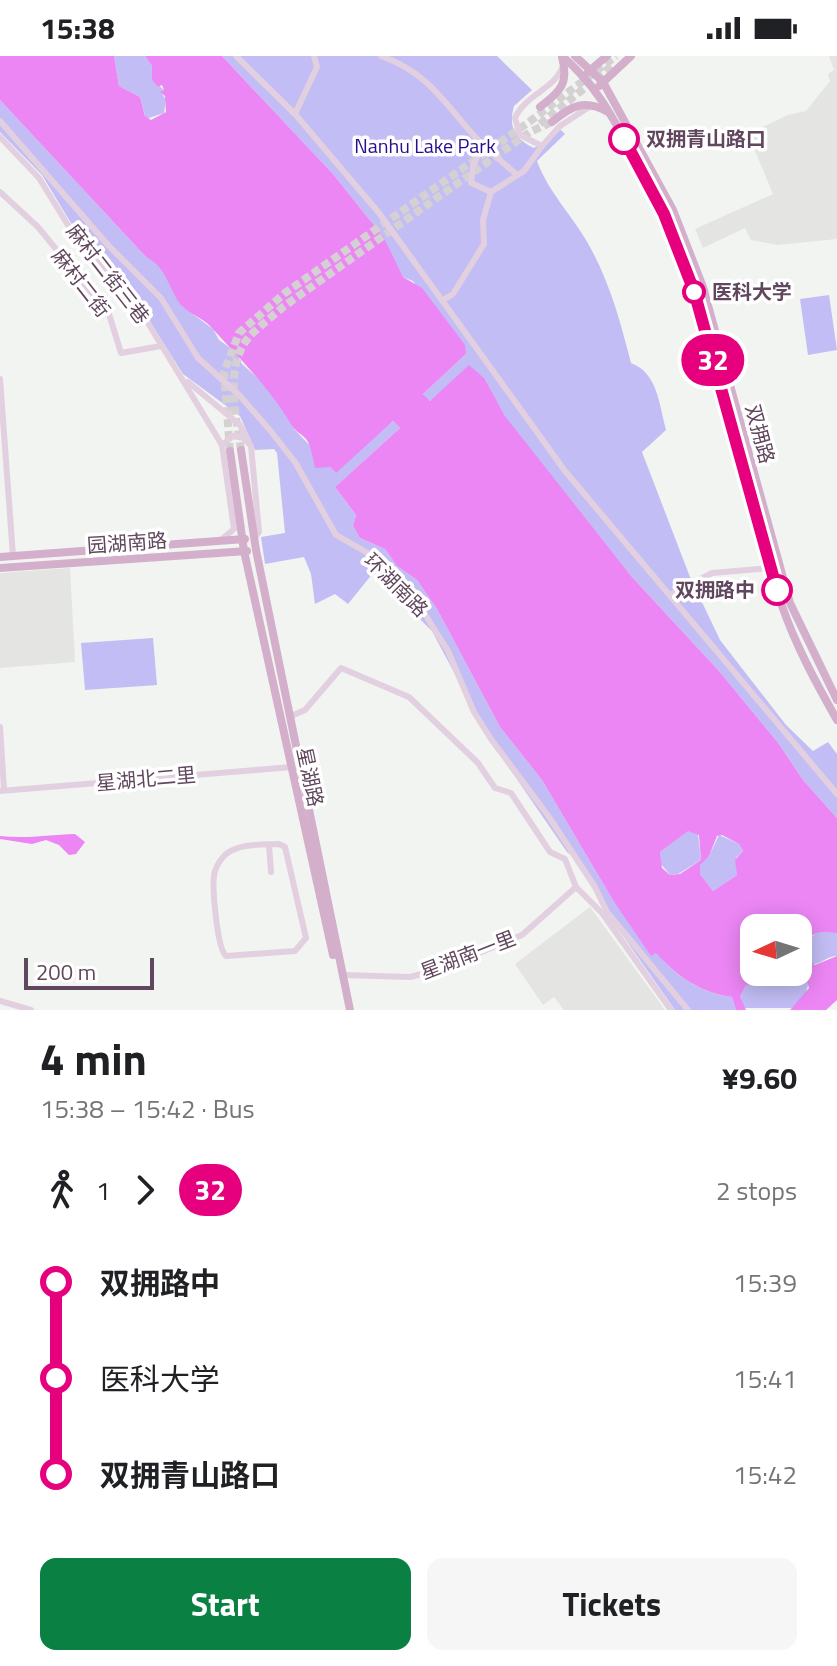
<!DOCTYPE html>
<meta charset="utf-8">
<style>
:root{--surface:#fff;--page:#f6f6f6;--text:#202124;--muted:#757577;--accent:#0b8043}
body{margin:0;font-family:"Titillium Web","Noto Sans SC",sans-serif;background:var(--page);color:var(--text);height:100vh;display:flex;flex-direction:column;font-size:30px;white-space:nowrap}
*{box-sizing:border-box;margin:0}
p{font-size:26px;color:var(--muted)}
.icon{flex:none;width:44px;height:44px;fill:none;stroke:currentColor;stroke-width:2;stroke-linecap:round;stroke-linejoin:round}
.map{position:relative;height:954px;overflow:hidden}
.drawer{display:flex;flex-direction:column;background:var(--surface);flex:1}
.drawer>*{flex:none}
.badge{padding:0 16px;border-radius:26px;font-size:28px;line-height:52px}
.needle{width:52px;rotate:266deg}
.tools{position:absolute;left:740px;top:858px;display:grid;gap:16px}
.tools a{display:grid;place-items:center;width:72px;height:72px;border-radius:16px;background:var(--surface);box-shadow:0 4px 20px #0003;font-size:40px}
.scale{position:absolute;left:24px;bottom:20px;width:130px;box-sizing:border-box;padding-left:8px;border:4px solid #61475d;border-top:0;font-size:22px;line-height:28px;white-space:nowrap;color:#61475d;-webkit-text-stroke:6px #fff;paint-order:stroke}
.map>.badge{position:absolute;translate:-50% -50%;box-shadow:0 0 0 4px #fff}
.legs{display:flex;align-items:center;gap:12px;height:88px;padding:0 40px;font-size:26px}
.legs p{margin-inline-start:auto}
.head{display:flex;align-items:center;justify-content:space-between;height:136px;padding:0 40px}
h1{font-size:44px;font-weight:700;line-height:60px}
.primary-button{display:flex;gap:16px;margin-top:auto;padding:16px 40px}
.primary-button a{flex:1;height:92px;border-radius:16px;background:var(--accent);color:#fff;font-size:32px;font-weight:700;line-height:92px;text-align:center}
.primary-button a+a{background:var(--page);color:var(--text)}
ul{padding:0 40px;list-style:none}
li{display:flex;align-items:center;gap:28px;height:96px;font-size:30px}
li i{display:grid;place-items:center;width:12px;height:100%;margin:0 10px;background:currentColor}
li i::after{content:'';width:20px;height:20px;margin:-10px;border:6px solid;border-radius:50%;background:var(--surface)}
li p{margin-inline-start:auto}
li:first-child i{background:linear-gradient(#0000 50%,currentColor 0)}
li:last-child i{background:linear-gradient(currentColor 50%,#0000 0)}
.status{display:flex;justify-content:space-between;align-items:center;height:56px;padding:0 40px;background:var(--surface);direction:ltr}
.status svg{height:22px;fill:currentColor}
.map>svg:first-child{display:block}
.education{fill:#e4e5e2}
.green{fill:#c2bdf4}
.water{fill:#ec86f5;fill-rule:evenodd}
.lines{fill:none;stroke-linecap:round;stroke-linejoin:round}
.major-tunnel{stroke:#d5d1d3;stroke-width:8;stroke-dasharray:8 4;stroke-linecap:butt}
.minor{stroke:#e2cfdf;stroke-width:6}
.major{stroke:#d3afcb;stroke-width:8}
.line-1-casing{stroke:#fff;stroke-width:18}
.line-1{stroke:#e6007e;stroke-width:12}
.stop-1-dot{fill:#fff;stroke:#e6007e;stroke-width:4}
.labels{text-anchor:middle;stroke-width:7;stroke-linejoin:round;paint-order:stroke}
.stop-label{font-size:20px;font-weight:bold;fill:#61475d;stroke:#fff;text-anchor:start}
.park-label{font-size:20px;fill:#270e8d;stroke:#fff}
.street-label{font-size:20px;fill:#61475d;stroke:#fff}
</style>
<div class="status"><b>15:38</b><svg viewBox="0 0 49 12"><path d="M0 12V9h3v3zM5 12V6h3v6zM10 12V3h3v9zM15 12V0h3v12zM26 1h20v11H26zM47 4h2v5h-2z"/></svg></div>
<div class="map">
<svg width="837" height="954" viewBox="0 0 837 954">
<rect width="100%" height="100%" fill="#f2f4f1"/>
<g class="education">
<polygon points="829,0 837,0 837,183 777,189 751,184 745,172 703,192 695,173 773,138 748,78 788,59 806,55 830,25 828,18 834,14"/>
<polygon points="70,512 75,606 0,612 0,517"/>
<polygon points="590,851 665,954 564,954 554,941 543,949 515,908"/>
</g>
<g class="green">
<polygon points="114,0 145,0 152,10 152,24 164,34 161,36 166,44 164,57 146,63 140,41 119,30"/>
<path d="M222,0h275l35,34 -18,16c-6,22 1,33 20,42l27,-18 4,4 -28,27c11,30 33,52 49,79 23,39 34,80 45,123 27,10 28,42 35,67l-24,22 48,125 30,63 66,85 27,26 15,-9 9,12v64l-34,-38 -24,-36 -60,-73 -87,-94 -129,-162 -18,-36 -56,22 -6,-7 43,-40 -53,-73 -10,-4 -35,-59 -35,-44z"/>
<path d="M0,44l146,157 13,6 24,44 30,22 6,11 17,12 6,12 29,26 23,39 41,43 58,-51 7,7 -65,59 21,28 -3,11 7,12 25,11 12,17 20,14 20,29 63,118 42,53 72,122 37,53 5,-3c21,25 43,40 76,45l4,13h-61l-61,-87 -38,-64 -9,-7 -77,-112 -58,-109 -59,-58 -25,31 -13,-10 -20,10 -4,-30 -7,-17 -39,7 -4,-27 24,-4 -8,-80 -3,-4 -19,1 -15,-34 -57,-42 -53,-84 -53,-57 -35,-58 -42,-43z"/>
<polygon points="829,239 837,294 808,299 800,243"/>
<polygon points="153,582 157,629 85,634 81,587"/>
<polygon points="688,774 698,778 701,804 678,818 670,819 661,808 660,796"/>
<polygon points="719,779 739,788 743,795 736,802 737,819 713,835 700,818 700,808 709,800"/>
<path d="M824,873l13,4v23c-14,0 -24,19 -35,-1 2,-12 11,-22 22,-26z"/>
<polygon points="782,916 803,917 809,926 805,939 792,952 743,952 740,941 746,929 773,924"/>
</g>
<g class="water">
<path d="M0,0h114l5,30 21,11 5,19 6,4 15,-8 -1,-16 -5,-4 4,-2 -2,-5 -4,2 -6,-7v-14l-7,-10h77l111,118 51,64 19,39 19,11 43,57 1,9 -43,40 7,7 39,-36 16,14 19,36 128,162 87,94 60,73 24,36 34,38v115c-20,-3 -30,-1 -35,22l13,10 22,-9v44l-11,10h-36l19,-22 -3,-11 -8,-5v-44h-44v44h28l-13,11 -23,2 -6,12 6,13h-10l-4,-13c-33,-5 -54,-20 -76,-44l-5,3 -37,-54 -72,-122 -42,-53 -63,-118 -20,-29 -20,-14 -12,-17 -25,-11 -7,-12 3,-11 -21,-28 65,-59 -7,-7 -57,52 -6,-6 -15,1c-2,-9 -4,-23 -9,-29 -4,-5 -10,-7 -14,-13 -23,-39 -51,-66 -81,-99 -8,-9 -22,-13 -30,-22 -13,-17 -14,-38 -35,-48l-146,-157zM688,775l11,4 2,25 -21,14 -10,1 -8,-7 -2,-16zM722,779l17,9 4,7 -8,9 2,15 -24,16 -13,-17v-9l9,-9 8,-20z"/>
<path d="M75,778l10,8 -9,12 -7,1 -10,-10 -13,-5 -14,4 -32,-5v-3c25,3 48,-1 75,-2z"/>
</g>
<g class="lines">
<g class="major-tunnel">
<polyline points="540,68 613,9"/>
<path d="M241,394c-5,-34 -17,-84 8,-113 10,-11 23,-20 34,-30l247,-175 22,-10"/>
<polyline points="230,395 224,316 239,277 285,237 529,66 616,0"/>
</g>
<g class="minor">
<polyline points="236,0 295,58 379,157 565,415 837,738"/>
<path d="M381,0c50,18 64,49 98,85 12,12 26,23 38,34"/>
<path d="M562,12c-8,21 -37,27 -47,50l5,17 22,11 18,-20 29,-19"/>
<polyline points="295,58 317,11 314,0"/>
<polyline points="0,65 108,189 161,242 198,302 240,340 269,373 295,406 336,479 366,496 416,544 448,595 474,656 491,683 549,761 595,831 607,856 688,954"/>
<polyline points="0,81 39,122 74,179 137,249 222,389"/>
<polyline points="483,88 473,110 471,127 491,136"/>
<polyline points="0,136 38,171 109,258 121,297 161,290"/>
<polyline points="443,244 453,238 484,188 483,164 491,136 524,115 542,90"/>
<polyline points="0,323 13,500"/>
<polyline points="188,326 240,369 248,384"/>
<polyline points="221,484 234,473 222,389 233,380 243,382 251,390 259,476 254,482"/>
<polyline points="670,539 712,517 770,512"/>
<polyline points="291,660 305,654 341,612 409,641 478,707 495,732 511,737 550,796 565,803 576,831 602,857 671,954"/>
<polyline points="0,671 4,734"/>
<polyline points="0,735 292,711"/>
<path d="M279,788l6,3 21,91 -11,13 -69,5c-9,-8 -15,-73 -11,-85 2,-6 6,-12 10,-16 13,-12 38,-10 54,-11z"/>
<polyline points="269,789 271,816"/>
<polyline points="342,919 410,921 441,913 522,879 576,831"/>
<polyline points="0,945 31,954"/>
</g>
<g class="major">
<path d="M562,0c36,31 51,62 73,103 77,144 95,295 147,447 14,40 34,77 55,114"/>
<polyline points="575,0 603,26 673,154 703,231 790,547 837,644"/>
<polyline points="588,16 607,0"/>
<polyline points="599,30 631,0"/>
<path d="M540,51c21,-16 29,-24 22,-50"/>
<path d="M552,66c20,-17 33,-23 56,-10"/>
<polyline points="241,394 256,494 350,954"/>
<polyline points="230,395 244,495 333,899"/>
<polyline points="0,501 245,483"/>
<polyline points="0,512 247,495"/>
</g>
</g>
<g class="lines">
<defs>
<polyline id="line-1" points="624,83 664,158 694,235 777,534"/>
</defs>
<use href="#line-1" class="line-1-casing"/>
<use href="#line-1" class="line-1"/>
</g>
<g class="stop-1-dot">
<circle cx="624" cy="83" r="14"/>
<circle cx="694" cy="236" r="10"/>
<circle cx="777" cy="534" r="14"/>
</g>
<g class="labels">
<g class="stop-label">
<text x="646" y="90">双拥青山路口</text>
<text x="712" y="243">医科大学</text>
<text x="755" y="541" text-anchor="end">双拥路中</text>
</g>
<g class="park-label">
<text x="425" y="97">Nanhu Lake Park</text>
</g>
<g class="street-label">
<text transform="translate(108 218) rotate(52)" y="7">麻村二街三巷</text>
<text transform="translate(81 227) rotate(52)" y="7">麻村二街</text>
<text transform="translate(760 378) rotate(75)" y="7">双拥路</text>
<text transform="translate(127 487) rotate(-4)" y="7">园湖南路</text>
<text transform="translate(396 529) rotate(45)" y="7">环湖南路</text>
<text transform="translate(310 721) rotate(78)" y="7">星湖路</text>
<text transform="translate(146 723) rotate(-5)" y="7">星湖北二里</text>
<text transform="translate(468 899) rotate(-21)" y="7">星湖南一里</text>
</g>
</g>
</svg>
<div class="tools">
<a><svg class="needle" viewBox="-14 -14 28 28"><path d="M0-13l5 13h-10z" fill="#e53935"/><path d="M0 13l5-13h-10z" fill="#757577"/></svg></a>
</div>
<div class="scale">200 m</div>
<b class="badge" style="left:713px;top:304px;background:#e6007e;color:#fff">32</b>
</div>
<section class="drawer">
<div class="head"><div><h1>4 min</h1><p>15:38 – 15:42 · Bus</p></div><b>¥9.60</b></div>
<div class="legs"><svg class="icon" aria-label="walk" viewBox="0 0 24 24"><circle cx="13" cy="4" r="2"/><path d="M13 8l-2 6 4 7M11 14l-3 7M7 12l3-4h3l4 4"/></svg>1<svg class="icon" aria-label="forward" viewBox="0 0 24 24"><path d="M9 5l7 7-7 7"/></svg><b class="badge" style="background:#e6007e;color:#fff">32</b><p>2 stops</p></div>
<ul>
<li><i style="color:#e6007e"></i><b>双拥路中</b><p>15:39</p></li>
<li><i style="color:#e6007e"></i><span>医科大学</span><p>15:41</p></li>
<li><i style="color:#e6007e"></i><b>双拥青山路口</b><p>15:42</p></li>
</ul>
<div class="primary-button"><a>Start</a><a>Tickets</a></div>
</section>
